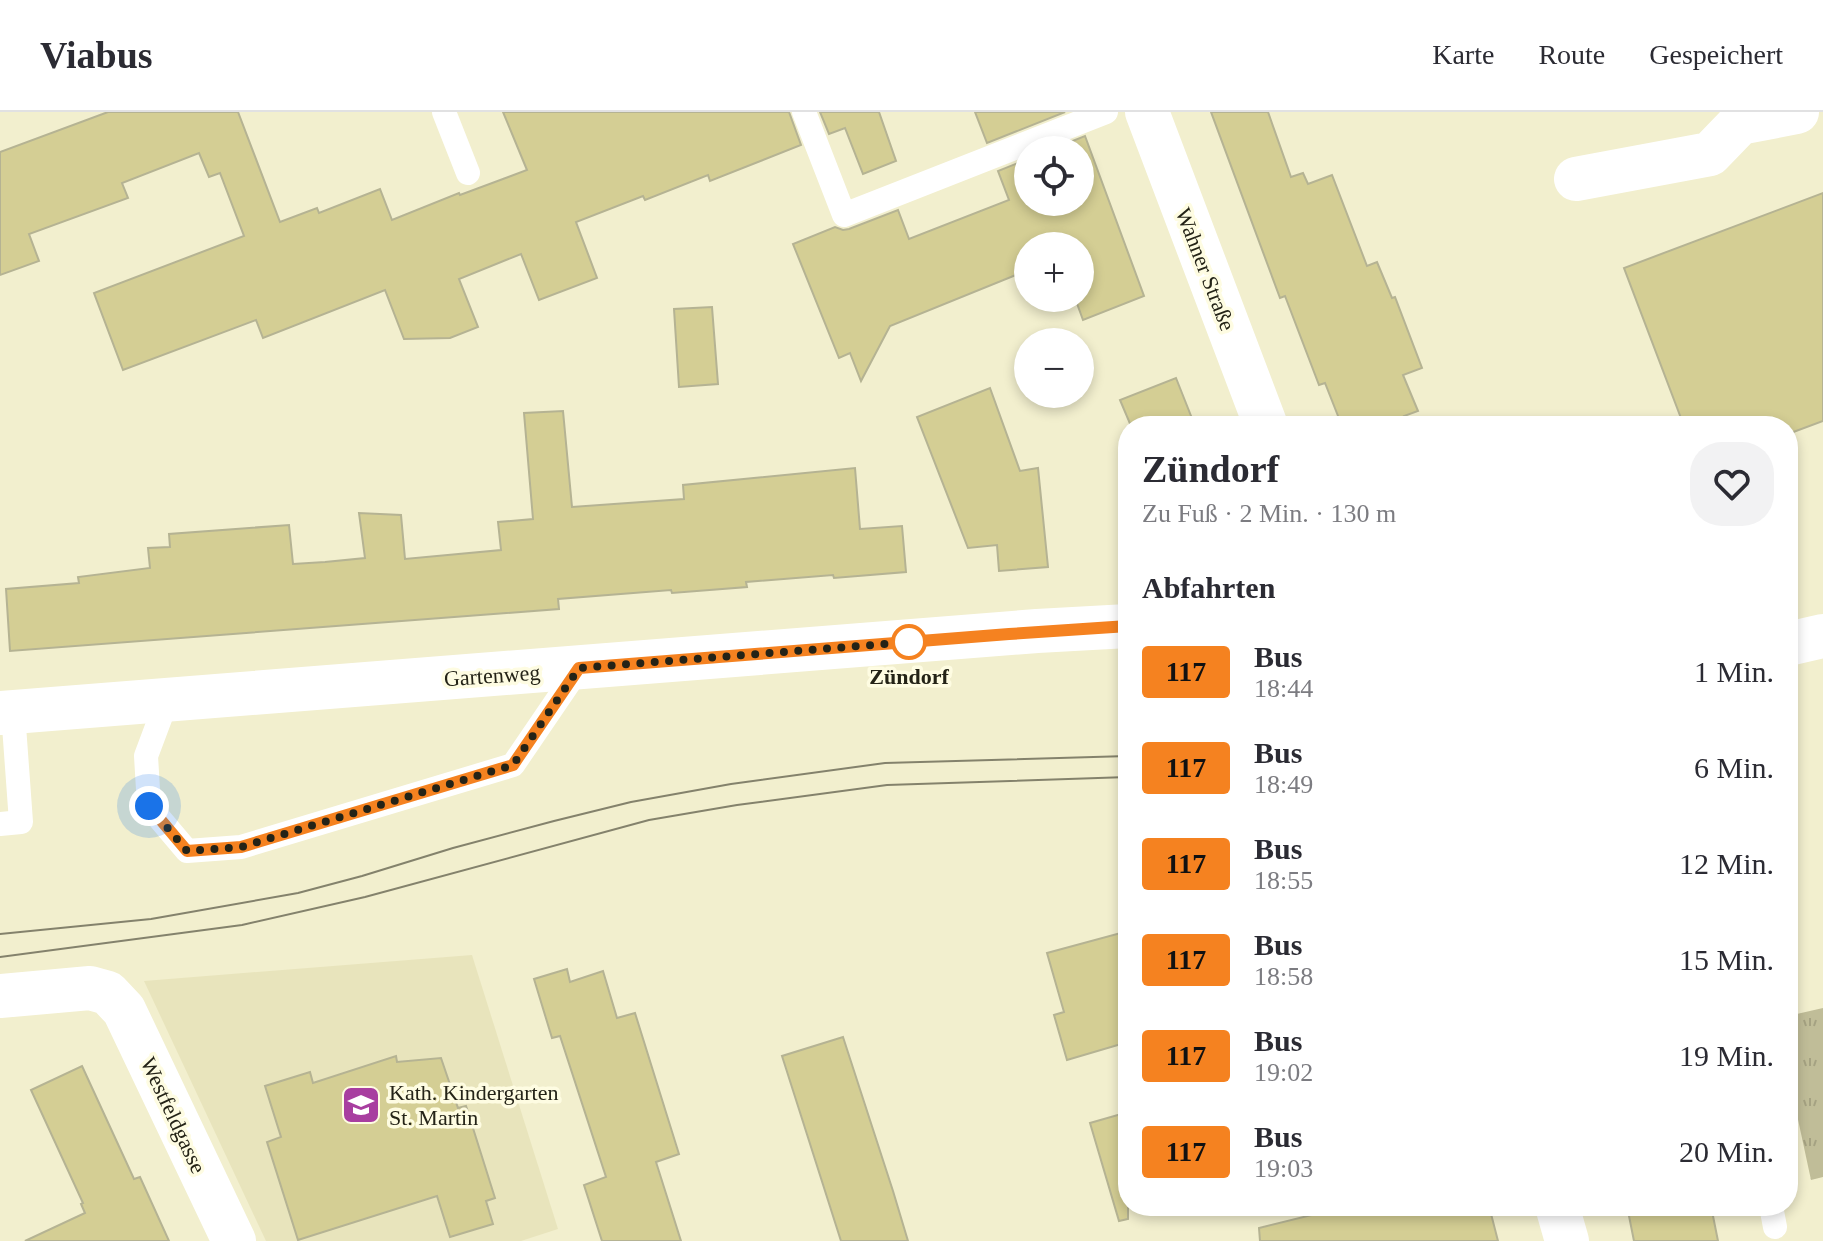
<!DOCTYPE html>
<html lang="de">
<meta charset="utf-8">
<style>
:root{--surface:#fff;--page:#f2f2f3;--text:#2b2b33;--muted:#7c7c81;--line:#e1e1e2}
body{margin:0;font-family:Georgia,serif;background:var(--page);color:var(--text);height:100vh;display:flex;flex-direction:column;font-size:30px;white-space:nowrap}
*{box-sizing:border-box;margin:0}
p{font-size:26px;color:var(--muted)}
.icon{flex:none;width:44px;height:44px;fill:none;stroke:currentColor;stroke-width:2;stroke-linecap:round;stroke-linejoin:round}
.map{position:relative;flex:1;overflow:hidden}
.side{position:absolute;left:1118px;top:304px;width:680px;height:800px;display:flex;flex-direction:column;background:var(--surface);border-radius:32px;box-shadow:0 4px 12px #0003}
.side>*{flex:none}
.badge{padding:0 16px;border-radius:6px;font-size:28px;line-height:52px}
.buttons{position:absolute;left:1014px;top:24px;display:grid;gap:16px}
.buttons a{display:grid;place-items:center;width:80px;height:80px;border-radius:50%;background:var(--surface);box-shadow:0 4px 12px #0003;font-size:40px}
.you{position:absolute;width:40px;height:40px;margin:-20px;border:6px solid #fff;border-radius:50%;background:#1a73e8;box-shadow:0 0 0 12px #1a73e833}
.map>.badge{position:absolute;translate:-50% -50%;box-shadow:0 0 0 4px #fff}
h2{padding:0 24px;font-size:30px;line-height:72px}
.round{display:grid;place-items:center;flex:none;width:84px;height:84px;border-radius:32px;background:var(--page)}
.summary{display:flex;align-items:center;justify-content:space-between;height:136px;padding:0 24px}
h1{font-size:38px;font-weight:700;line-height:60px}
ul{padding:0;list-style:none}
li{display:flex;align-items:center;gap:24px;height:96px;padding:0 24px}
li div{flex:1}
li b{display:block;font-size:30px}
li em{font-style:normal}
li .badge{min-width:88px;font-weight:700;text-align:center}
header{display:flex;align-items:center;gap:48px;box-sizing:border-box;height:112px;padding:0 40px;background:var(--surface);border-bottom:2px solid var(--line)}
header strong{font-size:38px}
nav{display:flex;gap:44px;margin-inline-start:auto;font-size:28px}
.map>svg:first-child{display:block}
.built{fill:#e8e4bc}
.park{fill:url(#park-tufts)}
.building{fill:#d4ce94;stroke:#b5b393;stroke-width:2}
.lines{fill:none;stroke-linecap:round;stroke-linejoin:round}
.service{stroke:#fff;stroke-width:24}
.minor{stroke:#fff;stroke-width:44}
.tertiary{stroke:#fff;stroke-width:44}
.tram{stroke:#84826c;stroke-width:2}
.line-casing{stroke:#fff;stroke-width:18}
.line{stroke:#f58220;stroke-width:12}
.walk{stroke:#242317;stroke-width:8;stroke-dasharray:0 14.4}
.stop-dot{fill:#fff;stroke:#f58220;stroke-width:4}
.labels{text-anchor:middle;stroke-width:7;stroke-linejoin:round;paint-order:stroke}
.street-label{font-size:22px;fill:#242317;stroke:#fefce2}
.stop-label{font-size:22px;font-weight:bold;fill:#242317;stroke:#fefce2}
.poi-label{font-size:22px;fill:#242317;stroke:#fefce2;text-anchor:start}
</style>
<header>
<strong>Viabus</strong>
<nav><a>Karte</a><a>Route</a><a>Gespeichert</a></nav>
</header>
<div class="map">
<svg width="1823" height="1129" viewBox="0 0 1823 1129">
<defs>
<pattern id="park-tufts" width="24" height="20" patternUnits="userSpaceOnUse" patternTransform="scale(2)"><rect width="24" height="20" fill="#c0bd98"/><path d="M3 7l-1-3M5 7V3M7 7l1-3M15 17l-1-3M17 17v-4M19 17l1-3" fill="none" stroke="#a5a282"/></pattern>
</defs>
<rect width="100%" height="100%" fill="#f2efce"/>
<polygon class="built" points="472,843 558,1117 521,1129 266,1129 144,869"/>
<polygon class="park" points="1823,896 1823,1065 1811,1068 1788,961 1788,904"/>
<g class="building">
<polygon points="108,0 238,0 280,110 317,96 319,101 380,77 392,108 459,81 460,83 527,58 503,0 789,0 801,33 710,69 708,63 645,88 643,84 576,110 597,166 539,188 521,142 459,167 478,215 450,226 404,227 385,178 263,226 256,208 123,258 94,181 244,124 220,61 209,65 199,41 122,71 128,86 29,122 39,149 0,163 0,40"/>
<polygon points="820,0 879,0 896,49 863,62 845,16 829,22"/>
<polygon points="975,0 1065,0 987,31"/>
<polygon points="1211,0 1268,0 1291,65 1303,61 1308,72 1332,63 1367,154 1377,150 1392,186 1395,185 1422,256 1403,263 1418,299 1404,304 1408,314 1342,314 1325,271 1319,273 1285,184 1280,186"/>
<polygon points="1085,24 1144,184 1083,208 1075,186 1080,186 1080,134 1028,134 1028,158 890,214 861,269 850,241 839,246 793,132 835,115 843,118 849,117 898,98 909,127 1009,88 998,59 1028,47 1028,90 1080,90 1080,38 1050,38"/>
<polygon points="1823,81 1823,309 1788,322 1788,314 1684,314 1624,156"/>
<polygon points="712,195 718,272 679,275 674,197"/>
<polygon points="1176,266 1195,314 1131,314 1120,288"/>
<polygon points="990,276 1020,359 1038,356 1048,455 999,459 997,433 968,436 917,305"/>
<polygon points="563,299 572,395 684,387 683,373 855,356 860,417 902,414 906,460 834,466 833,463 746,470 747,475 672,481 671,478 558,487 559,497 10,539 6,477 79,471 78,465 150,456 148,436 170,435 169,422 289,413 293,452 325,450 365,446 359,401 401,403 405,447 501,438 498,410 533,407 524,301"/>
<polygon points="1128,819 1128,930 1067,948 1054,903 1064,900 1047,841"/>
<polygon points="567,857 570,870 603,859 617,906 635,901 679,1042 656,1050 681,1129 602,1129 584,1073 606,1065 560,924 552,926 534,867"/>
<polygon points="843,925 893,1079 908,1129 841,1129 782,944"/>
<polygon points="396,944 397,950 441,946 458,996 466,994 495,1086 486,1089 493,1112 450,1125 437,1084 298,1128 267,1030 281,1025 265,974 310,960 313,971"/>
<polygon points="82,954 134,1067 140,1065 169,1129 25,1129 85,1101 81,1092 83,1091 31,978"/>
<polygon points="1128,1000 1128,1107 1119,1109 1090,1011"/>
<polygon points="1348,1094 1489,1094 1498,1129 1260,1129 1259,1116"/>
<polygon points="1627,1094 1711,1094 1718,1129 1634,1129"/>
</g>
<g class="lines">
<g class="service">
<polyline points="444,0 468,61"/>
<polyline points="804,0 844,103 1106,0"/>
<polyline points="167,588 146,644 149,694 187,739 241,735 513,653 579,556"/>
<polyline points="0,712 21,710 13,600"/>
<polyline points="1771,1094 1775,1115"/>
</g>
<g class="minor">
<polyline points="1576,67 1710,42 1740,11 1797,0"/>
<polyline points="1788,532 1823,524"/>
<polyline points="0,601 1037,519 1128,514"/>
<polyline points="0,884 90,876 108,881 124,898 234,1129"/>
</g>
<g class="tertiary">
<polyline points="1147,0 1266,314"/>
<polyline points="1557,1094 1567,1129"/>
</g>
<g class="tram">
<polyline points="0,822 151,807 298,781 362,764 453,736 554,709 631,690 731,672 885,651 1128,644"/>
<polyline points="0,845 242,813 365,785 649,708 737,693 887,673 1128,665"/>
</g>
</g>
<g class="lines">
<defs>
<polyline id="line" points="149,694 187,739 241,735 513,653 579,556 1009,522 1128,514"/>
</defs>
<use href="#line" class="line-casing"/>
<use href="#line" class="line"/>
<polyline class="walk" points="149,694 187,739 241,735 513,653 579,556 923,529 909,530"/>
</g>
<defs>
<symbol id="school-square" viewBox="-11 -11 22 22"><rect x="-9" y="-9" width="18" height="18" rx="4" fill="#a83ea0" stroke="#fefce2"/><path d="M0-5L7-2L0 1L-7-2ZM-4 1L0 2.5L4 1V4Q0 6-4 4Z" fill="#fff"/></symbol>
</defs>
<g fill-rule="evenodd">
<use href="#school-square" x="339" y="971" width="44" height="44"/>
</g>
<circle class="stop-dot" cx="909" cy="530" r="16"/>
<g class="labels">
<g class="street-label">
<text transform="translate(1206 157) rotate(69)" y="8">Wahner Straße</text>
<text transform="translate(492 563) rotate(-4)" y="8">Gartenweg</text>
<text transform="translate(174 1003) rotate(65)" y="8">Westfeldgasse</text>
</g>
<g class="stop-label">
<text x="909" y="572">Zündorf</text>
</g>
<g class="poi-label">
<text x="389" y="988">Kath. Kindergarten<tspan x="389" dy="25">St. Martin</tspan></text>
</g>
</g>
</svg>
<div class="buttons">
<a><svg class="icon" aria-label="locate" viewBox="0 0 24 24"><circle cx="12" cy="12" r="6"/><path d="M12 2v4M12 18v4M2 12h4M18 12h4"/></svg></a>
<a>+</a>
<a>−</a>
</div>
<div class="you" style="left:149px;top:694px"></div>
<section class="side">
<div class="summary"><div><h1>Zündorf</h1><p>Zu Fuß · 2 Min. · 130 m</p></div><a class="round"><svg class="icon" aria-label="heart" viewBox="0 0 24 24"><path d="M12 20l-8-8c-3-5 5-10 8-4 3-6 11-1 8 4z"/></svg></a></div>
<h2>Abfahrten</h2>
<ul>
<li><span class="badge" style="background:#f58220;color:#111">117</span><div><b>Bus</b><p>18:44</p></div><em>1 Min.</em></li>
<li><span class="badge" style="background:#f58220;color:#111">117</span><div><b>Bus</b><p>18:49</p></div><em>6 Min.</em></li>
<li><span class="badge" style="background:#f58220;color:#111">117</span><div><b>Bus</b><p>18:55</p></div><em>12 Min.</em></li>
<li><span class="badge" style="background:#f58220;color:#111">117</span><div><b>Bus</b><p>18:58</p></div><em>15 Min.</em></li>
<li><span class="badge" style="background:#f58220;color:#111">117</span><div><b>Bus</b><p>19:02</p></div><em>19 Min.</em></li>
<li><span class="badge" style="background:#f58220;color:#111">117</span><div><b>Bus</b><p>19:03</p></div><em>20 Min.</em></li>
</ul>
</section>
</div>
